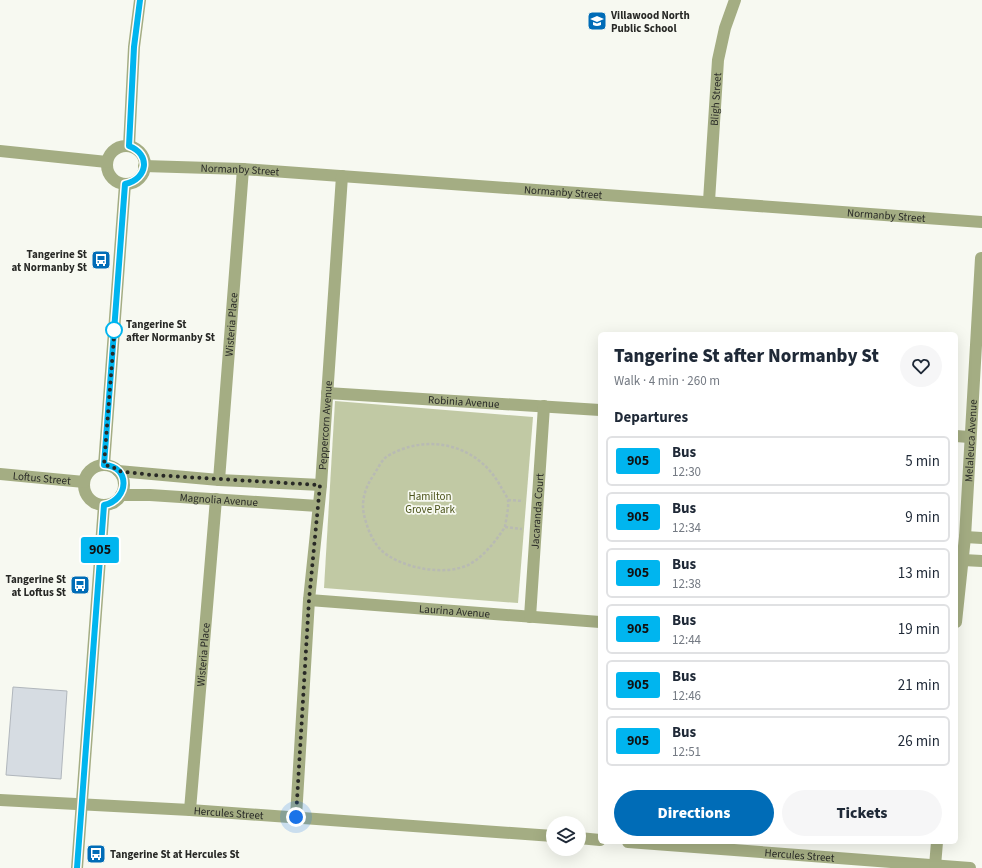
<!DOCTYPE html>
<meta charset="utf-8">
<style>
:root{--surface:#fff;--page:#f6f6f7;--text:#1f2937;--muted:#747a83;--line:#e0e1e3;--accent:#006cb7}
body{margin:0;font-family:"Source Sans 3",sans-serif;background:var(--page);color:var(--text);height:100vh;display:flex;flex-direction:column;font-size:15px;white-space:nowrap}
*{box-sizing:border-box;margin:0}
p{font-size:13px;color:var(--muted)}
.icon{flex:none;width:22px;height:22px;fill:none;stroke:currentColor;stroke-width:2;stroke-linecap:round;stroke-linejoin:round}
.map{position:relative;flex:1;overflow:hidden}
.details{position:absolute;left:598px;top:332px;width:360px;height:512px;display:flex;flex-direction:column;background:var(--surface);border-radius:6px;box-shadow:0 4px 16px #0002}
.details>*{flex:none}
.badge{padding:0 8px;border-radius:3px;font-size:14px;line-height:26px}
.buttons{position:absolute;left:546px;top:816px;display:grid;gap:8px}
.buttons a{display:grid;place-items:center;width:40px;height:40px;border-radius:50%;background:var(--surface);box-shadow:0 4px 16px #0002;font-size:20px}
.you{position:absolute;width:20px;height:20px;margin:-10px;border:3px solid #fff;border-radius:50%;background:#1a73e8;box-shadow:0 0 0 6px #1a73e833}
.map>.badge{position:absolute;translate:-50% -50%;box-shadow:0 0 0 2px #fff}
h2{padding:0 16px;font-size:15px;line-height:36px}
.round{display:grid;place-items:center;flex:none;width:42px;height:42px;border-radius:21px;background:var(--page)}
.headline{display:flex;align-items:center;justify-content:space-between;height:68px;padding:0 16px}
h1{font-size:19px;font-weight:800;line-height:30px}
.action{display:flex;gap:8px;margin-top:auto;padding:8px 16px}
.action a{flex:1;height:46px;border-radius:24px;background:var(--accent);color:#fff;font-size:16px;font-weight:800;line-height:46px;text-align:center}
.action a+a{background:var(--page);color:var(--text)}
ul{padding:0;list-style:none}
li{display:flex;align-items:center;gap:12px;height:50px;margin:0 8px 6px;padding:0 8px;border:2px solid var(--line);border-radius:6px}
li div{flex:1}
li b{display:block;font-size:15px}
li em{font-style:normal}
li .badge{min-width:44px;font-weight:700;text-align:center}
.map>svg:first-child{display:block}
.green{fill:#c1c9a4}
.building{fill:#d6dce2;stroke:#b0b6bc}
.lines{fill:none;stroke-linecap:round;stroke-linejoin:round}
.path{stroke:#b8bab3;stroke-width:2.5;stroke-dasharray:3 2;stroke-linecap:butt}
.minor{stroke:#a4ad83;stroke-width:12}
.line-casing{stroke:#fff;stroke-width:9}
.line{stroke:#00b5ef;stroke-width:6}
.walk{stroke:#282926;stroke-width:4;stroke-dasharray:0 7.2}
.stop-dot{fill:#fff;stroke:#00b5ef;stroke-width:2}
.labels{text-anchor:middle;stroke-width:3.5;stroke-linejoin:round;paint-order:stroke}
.poi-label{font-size:11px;font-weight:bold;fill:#282926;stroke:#f7f9f1;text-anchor:start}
.street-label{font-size:11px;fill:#282926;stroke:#f7f9f1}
.stop-label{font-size:11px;font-weight:bold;fill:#282926;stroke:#f7f9f1;text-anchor:start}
.park-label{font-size:11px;fill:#4b531a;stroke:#f7f9f1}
</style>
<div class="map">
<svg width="982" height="868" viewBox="0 0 982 868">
<rect width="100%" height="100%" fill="#f7f9f1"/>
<polygon class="green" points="335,401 533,417 518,603 324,588"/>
<polygon class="building" points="13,687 67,691 61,779 6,775"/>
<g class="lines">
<g class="path">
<polyline points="508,500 523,501"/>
<path d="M505,527c1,-8 4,-19 3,-27 -1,-4 -5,-9 -7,-13 -18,-34 -55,-50 -92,-40 -7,2 -18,6 -24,11 -5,5 -8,12 -12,18 -8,12 -12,25 -9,39 3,12 8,26 17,35 19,18 65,27 89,14 15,-9 25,-22 35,-37l17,2"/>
</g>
<g class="minor">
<polyline points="129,146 134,47 140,0"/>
<circle cx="126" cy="165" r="19"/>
<polyline points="0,151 107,162"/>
<path id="s1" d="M144,166l99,3 739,53"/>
<path id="s2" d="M709,201l9,-141 7,-32 10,-28"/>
<path id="s3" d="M327,393l273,17"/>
<polyline points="956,436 969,437"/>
<polyline points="104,465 125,184"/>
<circle cx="104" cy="485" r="20"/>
<polyline points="118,471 219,480 321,485"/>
<path id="s4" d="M0,474l84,8"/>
<path id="s5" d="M219,480l24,-311"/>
<path id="s6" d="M121,495h29l168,11"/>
<polyline points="965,537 982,538"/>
<polyline points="963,560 982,561"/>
<path id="s7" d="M309,600l291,22"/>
<path id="s8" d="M530,617l14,-211"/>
<path id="s9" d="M956,622l9,-85 16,-279"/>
<path id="s10" d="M0,800l190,10 363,26"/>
<path id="s11" d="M190,810l26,-311"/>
<path id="s12" d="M296,817l13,-217 12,-115 21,-309"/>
<polyline points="579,838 600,840"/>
<path id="s13" d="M628,842l342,26"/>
<polyline points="935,866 937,842"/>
<polyline points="77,868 104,505"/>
</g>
</g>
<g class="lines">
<defs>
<path id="line" d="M77,868l27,-363c25,-5 27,-39 0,-40l21,-281c23,-5 26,-30 4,-38l5,-99 6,-47"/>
</defs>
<use href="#line" class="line-casing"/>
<use href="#line" class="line"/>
<polyline class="walk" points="114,330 115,324 104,465 113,467 118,471 152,475 320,485 309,600 296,817"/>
</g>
<defs>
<symbol id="school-square" viewBox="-11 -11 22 22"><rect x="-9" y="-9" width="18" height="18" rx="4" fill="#006cb7" stroke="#f7f9f1"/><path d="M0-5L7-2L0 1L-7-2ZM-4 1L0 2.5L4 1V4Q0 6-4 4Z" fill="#fff"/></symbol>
<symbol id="bus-square" viewBox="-11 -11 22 22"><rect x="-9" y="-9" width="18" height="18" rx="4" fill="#006cb7" stroke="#f7f9f1"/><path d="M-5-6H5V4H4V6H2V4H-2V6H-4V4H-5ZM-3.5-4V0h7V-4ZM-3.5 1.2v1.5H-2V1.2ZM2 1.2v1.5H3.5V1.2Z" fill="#fff"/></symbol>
</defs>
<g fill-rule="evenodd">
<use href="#school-square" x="586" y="10" width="22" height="22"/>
<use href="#bus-square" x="90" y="249" width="22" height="22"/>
<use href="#bus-square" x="69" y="574" width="22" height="22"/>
<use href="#bus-square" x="85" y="843" width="22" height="22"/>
</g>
<circle class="stop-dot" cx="114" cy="330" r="8"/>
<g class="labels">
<g class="poi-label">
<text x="611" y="19">Villawood North<tspan x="611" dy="13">Public School</tspan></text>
<text x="87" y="258" text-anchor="end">Tangerine St<tspan x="87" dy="13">at Normanby St</tspan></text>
<text x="66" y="583" text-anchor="end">Tangerine St<tspan x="66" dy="13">at Loftus St</tspan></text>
<text x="110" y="858">Tangerine St at Hercules St</text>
</g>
<g class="street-label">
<text dy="4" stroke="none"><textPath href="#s2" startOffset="102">Bligh Street</textPath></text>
<text dy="4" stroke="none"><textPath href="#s1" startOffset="96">Normanby Street</textPath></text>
<text dy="4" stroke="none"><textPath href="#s1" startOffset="420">Normanby Street</textPath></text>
<text dy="4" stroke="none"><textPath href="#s1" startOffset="744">Normanby Street</textPath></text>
<text dy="4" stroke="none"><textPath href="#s5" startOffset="156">Wisteria Place</textPath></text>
<text dy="4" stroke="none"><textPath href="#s3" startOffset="137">Robinia Avenue</textPath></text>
<text dy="4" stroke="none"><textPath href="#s12" startOffset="393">Peppercorn Avenue</textPath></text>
<text dy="4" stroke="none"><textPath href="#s9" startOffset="182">Melaleuca Avenue</textPath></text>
<text dy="4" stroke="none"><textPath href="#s4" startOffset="42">Loftus Street</textPath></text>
<text dy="4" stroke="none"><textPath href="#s6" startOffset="98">Magnolia Avenue</textPath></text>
<text dy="4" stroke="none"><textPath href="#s8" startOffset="106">Jacaranda Court</textPath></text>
<text dy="4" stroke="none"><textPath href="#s7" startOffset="146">Laurina Avenue</textPath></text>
<text dy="4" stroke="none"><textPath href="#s11" startOffset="156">Wisteria Place</textPath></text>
<text dy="4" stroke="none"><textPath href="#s10" startOffset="229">Hercules Street</textPath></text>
<text dy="4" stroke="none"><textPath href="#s13" startOffset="172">Hercules Street</textPath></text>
</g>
<g class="stop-label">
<text x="126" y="328">Tangerine St<tspan x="126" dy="13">after Normanby St</tspan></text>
</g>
<g class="park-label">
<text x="430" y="500">Hamilton<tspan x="430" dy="13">Grove Park</tspan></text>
</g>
</g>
</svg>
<div class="buttons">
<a><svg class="icon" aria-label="layers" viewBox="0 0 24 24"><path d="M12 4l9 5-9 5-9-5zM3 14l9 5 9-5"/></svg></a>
</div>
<div class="you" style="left:296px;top:817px"></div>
<b class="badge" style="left:100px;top:550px;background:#00b5ef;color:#111">905</b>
<section class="details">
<div class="headline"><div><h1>Tangerine St after Normanby St</h1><p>Walk · 4 min · 260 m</p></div><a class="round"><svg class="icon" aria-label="heart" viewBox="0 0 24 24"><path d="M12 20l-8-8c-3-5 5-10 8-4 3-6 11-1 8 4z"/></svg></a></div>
<h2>Departures</h2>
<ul>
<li><span class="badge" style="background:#00b5ef;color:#111">905</span><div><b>Bus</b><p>12:30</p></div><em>5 min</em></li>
<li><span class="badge" style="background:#00b5ef;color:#111">905</span><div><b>Bus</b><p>12:34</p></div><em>9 min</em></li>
<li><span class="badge" style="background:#00b5ef;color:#111">905</span><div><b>Bus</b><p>12:38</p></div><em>13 min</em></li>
<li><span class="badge" style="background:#00b5ef;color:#111">905</span><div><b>Bus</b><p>12:44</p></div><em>19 min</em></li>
<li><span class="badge" style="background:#00b5ef;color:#111">905</span><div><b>Bus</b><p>12:46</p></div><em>21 min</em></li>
<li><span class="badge" style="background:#00b5ef;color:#111">905</span><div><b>Bus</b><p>12:51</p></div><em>26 min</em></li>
</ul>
<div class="action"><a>Directions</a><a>Tickets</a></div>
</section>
</div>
